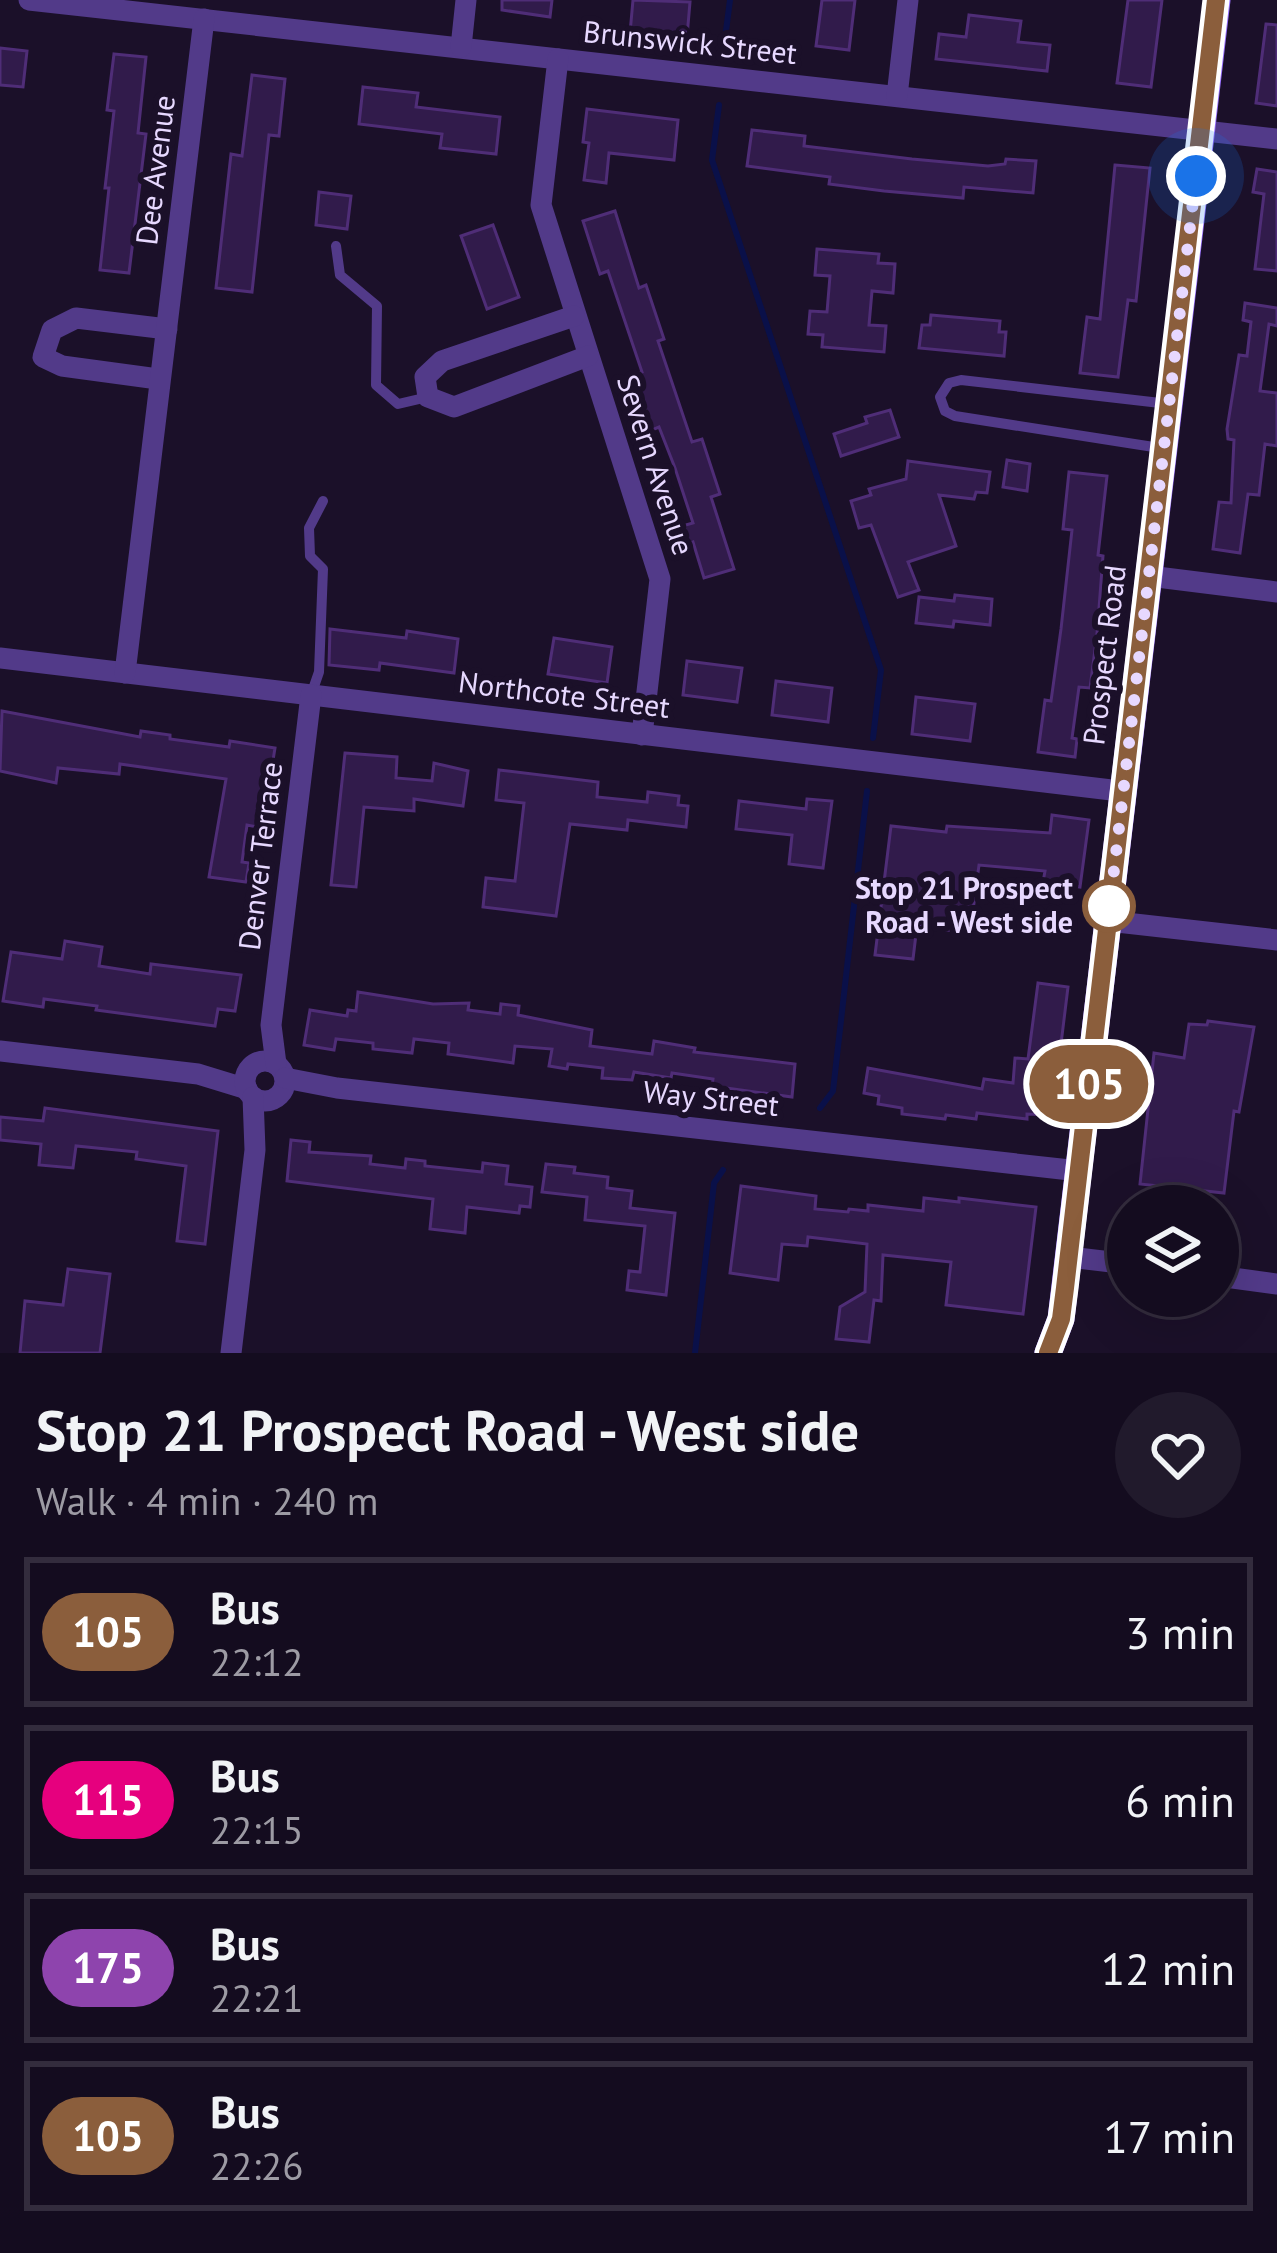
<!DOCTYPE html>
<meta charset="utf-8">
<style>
:root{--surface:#140c1f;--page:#211a2c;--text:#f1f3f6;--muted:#9d9ba4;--line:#332c3d}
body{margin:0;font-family:"PT Sans",sans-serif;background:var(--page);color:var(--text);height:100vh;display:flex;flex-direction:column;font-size:45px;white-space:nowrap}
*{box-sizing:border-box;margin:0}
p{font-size:39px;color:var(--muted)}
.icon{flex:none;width:66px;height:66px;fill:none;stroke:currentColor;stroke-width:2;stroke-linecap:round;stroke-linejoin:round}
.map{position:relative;height:1353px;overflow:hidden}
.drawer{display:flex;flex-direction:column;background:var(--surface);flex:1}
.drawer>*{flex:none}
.badge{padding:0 24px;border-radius:39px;font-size:42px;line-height:78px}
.tools{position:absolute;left:1107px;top:1185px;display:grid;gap:24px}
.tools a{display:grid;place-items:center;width:132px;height:132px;border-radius:50%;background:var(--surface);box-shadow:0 12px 48px #0002,0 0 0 3px var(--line);font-size:60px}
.you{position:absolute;width:60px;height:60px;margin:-30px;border:9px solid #fff;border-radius:50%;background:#1a73e8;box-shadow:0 0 0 18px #1a73e833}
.map>.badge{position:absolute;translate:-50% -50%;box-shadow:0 0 0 6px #fff}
.round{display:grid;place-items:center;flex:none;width:126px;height:126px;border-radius:63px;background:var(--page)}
.head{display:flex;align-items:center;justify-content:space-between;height:204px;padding:0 36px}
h1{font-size:57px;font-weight:700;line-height:90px}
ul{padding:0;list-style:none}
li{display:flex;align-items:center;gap:36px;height:150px;margin:0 24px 18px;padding:0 12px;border:6px solid var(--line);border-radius:0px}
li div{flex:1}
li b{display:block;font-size:45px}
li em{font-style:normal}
li .badge{min-width:132px;font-weight:700;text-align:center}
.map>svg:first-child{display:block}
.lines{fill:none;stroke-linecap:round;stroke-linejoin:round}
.stream{stroke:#0a1049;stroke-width:6}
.building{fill:#311b4b;stroke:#4f2d77;stroke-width:3}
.service{stroke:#523a89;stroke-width:10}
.minor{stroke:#523a89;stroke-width:21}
.secondary{stroke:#986fff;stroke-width:27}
.line-casing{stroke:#fff;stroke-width:27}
.line{stroke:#8b5e3c;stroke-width:18}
.walk{stroke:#e7d8ff;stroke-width:12;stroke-dasharray:0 21.6}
.stop-dot{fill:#fff;stroke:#8b5e3c;stroke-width:6}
.labels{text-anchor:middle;stroke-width:12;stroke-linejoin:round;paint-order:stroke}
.street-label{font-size:30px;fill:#e7d8ff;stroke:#1b1029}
.stop-label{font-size:30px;font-weight:bold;fill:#e7d8ff;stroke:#1b1029;text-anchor:end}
</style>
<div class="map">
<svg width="1277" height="1353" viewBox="0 0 1277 1353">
<rect width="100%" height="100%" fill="#1b1029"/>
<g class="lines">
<g class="stream">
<polyline points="723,54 730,0"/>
<polyline points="719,105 712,160 881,670 873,738"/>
<polyline points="820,1108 833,1091 867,791"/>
<polyline points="695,1353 714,1183 723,1170"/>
</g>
</g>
<g class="building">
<polygon points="502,0 552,0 550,17 502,10"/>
<polygon points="633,0 690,2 687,37 630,33"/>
<polygon points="822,0 855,0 849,50 816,46"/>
<polygon points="1128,0 1162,0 1151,87 1117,83"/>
<polygon points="969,15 1021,21 1018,42 1050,45 1047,71 936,59 939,34 966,37"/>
<polygon points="1266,24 1277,25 1277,106 1256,103"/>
<polygon points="0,48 27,51 23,87 0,85"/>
<polygon points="114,54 146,57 138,133 146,134 129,273 100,270 109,188 105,188 114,111 107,110"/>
<polygon points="252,75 285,79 279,136 269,135 252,292 216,288 231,154 242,156"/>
<polygon points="363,87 418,93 416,107 500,117 496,154 440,148 442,134 359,124"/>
<polygon points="587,109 678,120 674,160 609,153 606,183 584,180 589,143 583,142"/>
<polygon points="752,130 805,136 804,146 912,159 988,166 1005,164 1006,159 1036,161 1033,193 964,187 963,198 884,191 829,184 830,177 747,166"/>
<polygon points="1115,165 1150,168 1136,301 1128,300 1118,377 1080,373 1087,317 1100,319"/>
<polygon points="1257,169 1277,172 1277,271 1255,269 1264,194 1253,192"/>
<polygon points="319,192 351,196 347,229 316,225"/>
<polygon points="615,211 639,288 646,285 664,339 658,341 692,442 702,439 720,494 711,497 734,569 704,578 693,542 688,544 682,526 693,523 675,468 659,427 652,430 633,375 642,372 608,271 600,274 583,221"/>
<polygon points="493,225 519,297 487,309 461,236"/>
<polygon points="817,249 879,254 878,263 895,264 893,293 872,291 869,325 886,326 884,352 822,347 823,335 808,334 810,311 827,312 830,276 815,275"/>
<polygon points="1245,303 1277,308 1277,326 1269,324 1260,391 1277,393 1277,446 1265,444 1259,495 1248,494 1240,553 1213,549 1219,502 1231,503 1234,440 1228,439 1227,429 1239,355 1247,356 1251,322 1243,320"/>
<polygon points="931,315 1000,321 999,332 1006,332 1004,356 919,348 922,325 930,325"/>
<polygon points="890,410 899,437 841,456 834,434 867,423 865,417"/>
<polygon points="1007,460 1030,464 1027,491 1003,487"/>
<polygon points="908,461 990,472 987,493 976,492 974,499 939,495 956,546 908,562 919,590 898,597 871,525 859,528 851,501 871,495 869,489 906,479"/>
<polygon points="1069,472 1107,476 1098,555 1103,556 1097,634 1090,688 1079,687 1072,738 1077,739 1075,757 1038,752 1045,700 1051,701 1061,629 1072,530 1063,529"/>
<polygon points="955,595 992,599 990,625 954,621 953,627 916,623 919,597 954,601"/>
<polygon points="330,629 406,638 407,631 458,639 454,673 380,663 379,670 329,665"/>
<polygon points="554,638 612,647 607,683 548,674"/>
<polygon points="687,661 742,668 737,702 683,695"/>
<polygon points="776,681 832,688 828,722 772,715"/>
<polygon points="916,697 975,704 970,741 912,734"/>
<polygon points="2,711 140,737 141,731 170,735 170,739 229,747 230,741 275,748 262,828 247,825 242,862 249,863 246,882 209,877 226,779 120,764 119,774 58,768 56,783 0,771"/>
<polygon points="345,753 397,757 396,778 432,781 434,763 468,771 463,806 414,799 414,811 364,807 356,887 331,885"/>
<polygon points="499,770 598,782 597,797 647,802 648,792 679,796 678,805 688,806 686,827 628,820 627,830 570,824 556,916 483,907 486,878 515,881 524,803 496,800"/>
<polygon points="807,799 832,801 823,868 789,864 792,835 736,829 739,801 806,809"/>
<polygon points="1052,815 1089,820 1080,887 1043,882 1045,871 979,865 970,933 917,926 913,959 875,955 891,826 946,832 947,826 1050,833"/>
<polygon points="65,941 102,947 99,966 150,974 151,964 241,975 235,1011 218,1009 215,1026 96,1010 97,1006 44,999 43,1007 3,1001 11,952 62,959"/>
<polygon points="1038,983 1068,987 1061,1044 1056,1043 1050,1115 1027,1114 1027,1119 977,1113 976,1119 946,1115 945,1119 902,1114 902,1108 878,1104 879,1096 864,1093 868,1068 982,1089 984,1079 1013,1083 1015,1058 1028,1059"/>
<polygon points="358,992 433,1004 469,1003 468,1010 500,1014 501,1004 519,1006 518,1015 592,1030 590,1046 652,1054 654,1041 695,1048 694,1052 795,1064 792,1097 712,1086 713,1079 672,1073 671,1078 634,1072 632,1080 602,1078 603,1068 568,1064 567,1069 549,1066 552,1049 515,1046 513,1063 448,1054 449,1043 414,1039 412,1053 373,1049 373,1043 336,1039 334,1050 304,1045 310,1010 347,1016 348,1010 356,1011"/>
<polygon points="1208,1021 1254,1027 1239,1112 1234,1111 1224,1193 1140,1184 1154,1053 1184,1058 1189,1024 1207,1025"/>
<polygon points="45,1108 218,1131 205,1244 177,1241 186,1166 136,1159 137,1152 76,1146 73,1168 39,1165 41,1144 0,1140 0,1117 43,1121"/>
<polygon points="291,1140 310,1142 309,1152 371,1156 370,1164 405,1168 406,1159 425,1161 425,1166 482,1172 483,1163 508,1166 506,1184 532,1187 530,1207 520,1206 519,1213 467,1207 465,1233 430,1229 433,1199 287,1181"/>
<polygon points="546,1164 575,1167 574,1173 608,1177 607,1188 632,1191 630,1208 675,1213 666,1295 627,1290 629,1271 640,1272 645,1226 585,1220 587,1197 542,1192"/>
<polygon points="741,1186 816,1196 815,1209 848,1212 849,1209 868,1211 868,1205 923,1211 924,1198 959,1202 959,1198 1036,1207 1023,1314 946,1305 951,1262 883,1255 881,1301 874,1300 869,1342 836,1339 840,1307 865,1292 867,1244 808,1237 807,1246 782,1244 778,1280 730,1273"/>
<polygon points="68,1269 110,1274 100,1353 20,1353 25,1301 63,1305"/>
</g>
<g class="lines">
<g class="service">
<polyline points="336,246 340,275 377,306 376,385 398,404 428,397"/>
<polyline points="1160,448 955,416 945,411 940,397 949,383 961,380 1169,404"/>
<polyline points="311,695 319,672 323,569 310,556 309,528 323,501"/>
</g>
<g class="minor">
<polyline points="29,0 1277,139"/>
<polyline points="461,47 466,0"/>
<polyline points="558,59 541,205 660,579 642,735"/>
<polyline points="897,96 908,0"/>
<polyline points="574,316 442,361 425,377 428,397 454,407 588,356"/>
<polyline points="158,379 62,366 43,357 52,330 76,318 167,329"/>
<polyline points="1149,576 1277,592"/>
<polyline points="0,658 1120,791"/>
<polyline points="125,673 204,19"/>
<polyline points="1108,921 1277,940"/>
<polyline points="0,1051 198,1074 247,1089"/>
<circle cx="265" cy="1081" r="20"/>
<polyline points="276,1064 271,1025 311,695"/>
<polyline points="285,1078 337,1088 1079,1171"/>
<polyline points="1069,1257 1128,1264"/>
<polyline points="1218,1276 1277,1284"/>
<polyline points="231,1353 255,1150 253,1097"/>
</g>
<polyline class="secondary" points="1048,1353 1061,1319 1217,0"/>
</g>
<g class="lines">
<defs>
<polyline id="line" points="1048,1353 1061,1319 1065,1288 1216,0"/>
</defs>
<use href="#line" class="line-casing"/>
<use href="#line" class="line"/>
<polyline class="walk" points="1109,906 1108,921 1196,176"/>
</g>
<circle class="stop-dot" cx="1109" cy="906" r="24"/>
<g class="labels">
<g class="street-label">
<text transform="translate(690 43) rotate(6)" y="10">Brunswick Street</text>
<text transform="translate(156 170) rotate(-83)" y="10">Dee Avenue</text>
<text transform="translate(655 465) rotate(72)" y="10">Severn Avenue</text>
<text transform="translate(1105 655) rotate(-83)" y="10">Prospect Road</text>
<text transform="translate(564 695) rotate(7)" y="10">Northcote Street</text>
<text transform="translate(261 856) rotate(-83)" y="10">Denver Terrace</text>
<text transform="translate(711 1099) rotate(6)" y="10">Way Street</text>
</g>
<g class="stop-label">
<text x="1073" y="899">Stop 21 Prospect<tspan x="1073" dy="34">Road - West side</tspan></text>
</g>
</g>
</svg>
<div class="tools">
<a><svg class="icon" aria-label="layers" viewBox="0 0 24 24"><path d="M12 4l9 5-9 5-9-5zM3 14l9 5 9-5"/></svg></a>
</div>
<div class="you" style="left:1196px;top:176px"></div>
<b class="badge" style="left:1089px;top:1084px;background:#8b5e3c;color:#fff">105</b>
</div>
<section class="drawer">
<div class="head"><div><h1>Stop 21 Prospect Road - West side</h1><p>Walk · 4 min · 240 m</p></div><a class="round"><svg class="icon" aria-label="heart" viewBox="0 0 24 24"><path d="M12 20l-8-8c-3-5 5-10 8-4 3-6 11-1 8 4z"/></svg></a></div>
<ul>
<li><span class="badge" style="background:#8b5e3c;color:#fff">105</span><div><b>Bus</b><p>22:12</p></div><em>3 min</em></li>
<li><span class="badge" style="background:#e6007e;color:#fff">115</span><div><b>Bus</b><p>22:15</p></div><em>6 min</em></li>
<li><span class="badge" style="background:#8e44ad;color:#fff">175</span><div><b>Bus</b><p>22:21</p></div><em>12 min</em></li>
<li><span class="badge" style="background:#8b5e3c;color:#fff">105</span><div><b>Bus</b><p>22:26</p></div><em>17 min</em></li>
</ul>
</section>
